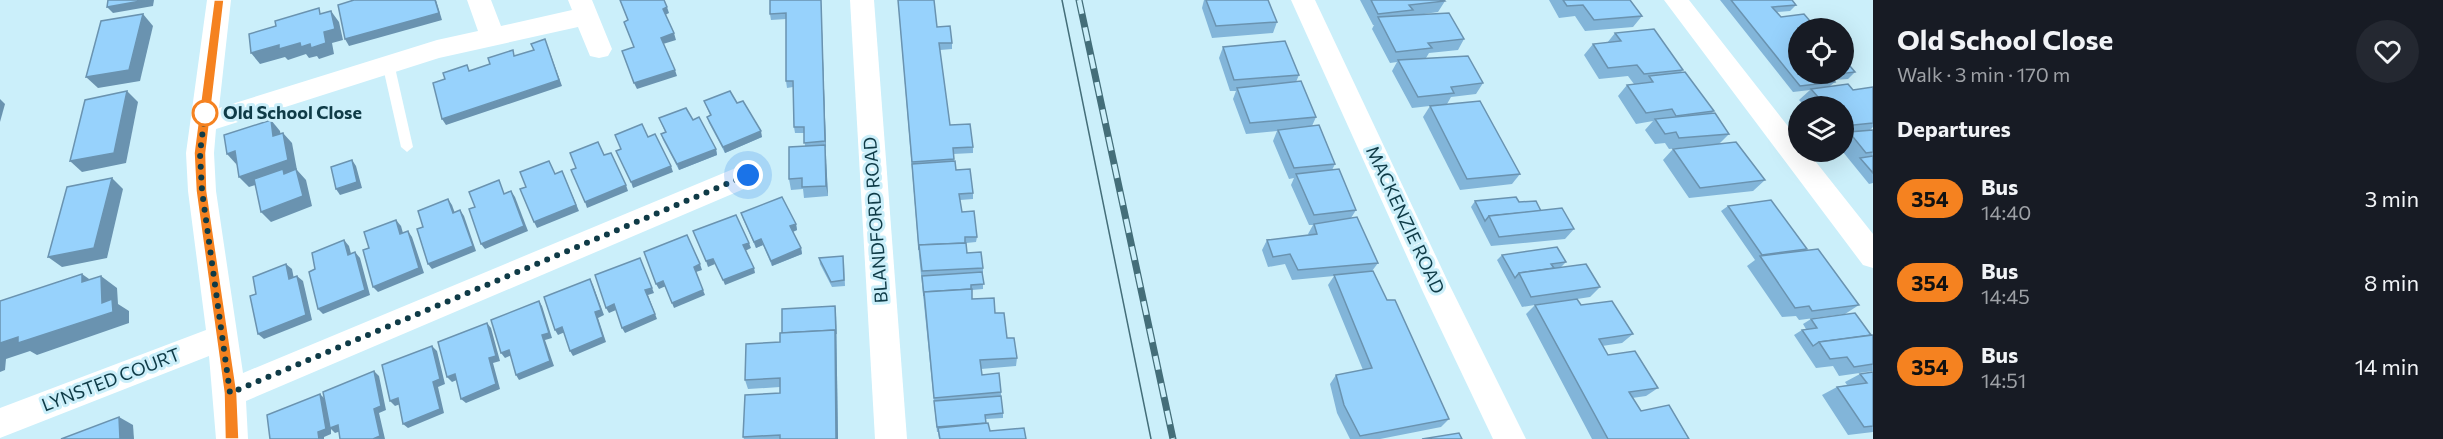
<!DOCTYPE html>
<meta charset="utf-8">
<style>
:root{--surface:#171b24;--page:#242831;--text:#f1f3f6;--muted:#9ea1a6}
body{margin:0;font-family:Commissioner,sans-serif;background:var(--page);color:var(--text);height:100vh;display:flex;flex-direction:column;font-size:22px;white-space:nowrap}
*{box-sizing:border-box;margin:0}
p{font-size:20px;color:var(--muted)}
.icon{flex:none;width:33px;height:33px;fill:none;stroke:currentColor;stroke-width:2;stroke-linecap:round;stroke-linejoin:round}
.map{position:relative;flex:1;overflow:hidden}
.details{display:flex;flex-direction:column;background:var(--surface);width:570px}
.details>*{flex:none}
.badge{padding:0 12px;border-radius:20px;font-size:21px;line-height:39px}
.tools{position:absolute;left:1788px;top:18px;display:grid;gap:12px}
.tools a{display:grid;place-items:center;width:66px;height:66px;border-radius:50%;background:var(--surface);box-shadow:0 6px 24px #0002;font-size:30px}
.you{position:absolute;width:30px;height:30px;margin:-15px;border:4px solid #fff;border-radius:50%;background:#1a73e8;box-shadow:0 0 0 9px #1a73e833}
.map>.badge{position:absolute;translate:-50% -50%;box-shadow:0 0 0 3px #fff}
h2{padding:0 24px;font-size:22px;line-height:54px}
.round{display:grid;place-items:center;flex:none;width:63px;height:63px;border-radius:32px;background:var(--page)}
.summary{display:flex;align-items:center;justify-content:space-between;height:102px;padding:0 24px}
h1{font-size:28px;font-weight:700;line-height:45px}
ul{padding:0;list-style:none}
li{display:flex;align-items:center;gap:18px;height:84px;padding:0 24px}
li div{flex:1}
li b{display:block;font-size:22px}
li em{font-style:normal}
li .badge{min-width:66px;font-weight:700;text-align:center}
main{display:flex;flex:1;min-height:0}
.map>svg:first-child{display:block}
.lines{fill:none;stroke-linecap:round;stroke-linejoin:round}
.service{fill:#fff;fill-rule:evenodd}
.minor{fill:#fff;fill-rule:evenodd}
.tram{stroke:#446e79;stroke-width:1.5}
.rail-casing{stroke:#446e79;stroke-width:7}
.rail{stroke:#cbeffa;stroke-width:4.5;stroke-dasharray:14;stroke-linecap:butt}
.wall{fill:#82b5d9}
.shaded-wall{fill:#6a93b0}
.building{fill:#97d2fc;stroke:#6a93b0;stroke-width:1.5}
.line{fill:#f58220;stroke:#fff;stroke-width:1.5}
.walk{stroke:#0f3b47;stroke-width:6;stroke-dasharray:0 10.8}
.stop-dot{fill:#fff;stroke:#f58220;stroke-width:3}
.labels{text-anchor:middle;stroke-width:6;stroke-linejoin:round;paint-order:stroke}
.stop-label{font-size:18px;font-weight:bold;fill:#0f3b47;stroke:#cbeffa;text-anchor:start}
.street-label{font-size:18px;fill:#0f3b47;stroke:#cbeffa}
</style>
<main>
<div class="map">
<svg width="1873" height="439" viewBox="0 0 1873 439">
<rect width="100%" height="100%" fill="#cbeffa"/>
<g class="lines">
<polygon class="service" points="388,59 394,63 413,147 407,152 401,147 382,63"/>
<g class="minor">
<polygon points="207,0 231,0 219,108 437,40 478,31 467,0 491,0 501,26 572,10 568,0 592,0 612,49 608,56 599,58 590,56 578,27 439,58 216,129 214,153 216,191 243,373 738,167 748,164 758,167 762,175 758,183 246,401 248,439 216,439 209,356 0,438 0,408 206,330 188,191 186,153"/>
<polygon points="850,0 874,0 907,439 875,439"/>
<polygon points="1291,0 1315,0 1449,284 1526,439 1493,439 1423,292"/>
<polygon points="1664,0 1689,0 1798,139 1798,152 1808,152 1873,234 1873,268 1863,265"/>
</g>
<polyline class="tram" points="1062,0 1151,439"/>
<defs>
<polyline id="rail" points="1079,0 1173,439"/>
</defs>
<use href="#rail" class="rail-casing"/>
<use href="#rail" class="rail"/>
</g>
<g class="wall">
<polygon points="821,0 826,147 825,148 828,196 804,198 803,189 791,190 789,179 805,146 804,133 795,133 794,127 793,87 787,88 786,81 786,19 771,20 770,14"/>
<polygon points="898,0 952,43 952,49 940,50 950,125 973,147 973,153 953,154 954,161 956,170 973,193 973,199 960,200 962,212 977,237 976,242 966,243 967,253 983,268 983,289 972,290 972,299 995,313 1017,358 1016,366 981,369 982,375 1001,392 1001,396 1003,413 1003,418 986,419 986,424 990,431 1026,439 939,439 938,432 937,432 919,255"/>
<polygon points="1204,0 1268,0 1277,22 1273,33 1212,38 1202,8"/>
<polygon points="1360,0 1444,0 1445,1 1438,12 1410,16 1464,39 1458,50 1429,53 1426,58 1483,83 1476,94 1451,97 1447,104 1412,108 1392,71 1397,62 1390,63 1372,29 1374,25 1373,25"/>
<polygon points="1549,0 1630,0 1642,16 1633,27 1585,31 1575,16 1559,18"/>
<polygon points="1720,0 1792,0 1796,5 1790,11 1777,12 1781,17 1798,28 1798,74 1855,72 1848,79 1834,80 1835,82 1830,86 1853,90 1873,87 1873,127 1870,130 1873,130 1873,183 1869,184 1843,152 1844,137 1845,136 1844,136 1844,106 1805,106 1799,100 1810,90 1793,92"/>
<polygon points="1615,33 1683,70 1681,72 1714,111 1712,113 1729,134 1719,144 1765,180 1753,191 1689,198 1663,160 1673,149 1702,146 1669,149 1665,143 1655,144 1645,130 1653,121 1636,124 1618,96 1627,85 1634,84 1628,76 1599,79 1584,55 1593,44 1607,43"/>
<polygon points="1223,47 1299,75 1296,82 1316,117 1312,126 1335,164 1332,170 1356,210 1351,218 1378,263 1372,271 1449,419 1441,427 1380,439 1350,439 1337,413 1330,384 1336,375 1363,370 1328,285 1334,276 1292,280 1285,264 1268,267 1262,250 1267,240 1309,235 1308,234 1313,225 1309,225 1291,185 1294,178 1289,179 1273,141 1277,131 1246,134 1233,99 1236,91 1230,91 1219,58"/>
<polygon points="704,101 737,103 762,137 725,153 709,123 707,117 710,115"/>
<polygon points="1430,106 1520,174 1512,184 1460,190 1423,117"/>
<polygon points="659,118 693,120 716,149 717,155 679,170 663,140 661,134 665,132"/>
<polygon points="1475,201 1519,202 1541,211 1574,229 1565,239 1491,246 1471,207"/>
<polygon points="1728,206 1807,249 1806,250 1859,305 1845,314 1799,320 1796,316 1782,317 1747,266 1755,260 1721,211"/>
<polygon points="741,213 796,224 797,230 793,232 801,248 802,254 772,266 763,245 756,248 743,219"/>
<polygon points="1502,255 1566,262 1561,267 1600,287 1590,297 1577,299 1581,305 1633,334 1622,343 1602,346 1608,355 1658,388 1646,396 1632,398 1641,411 1689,439 1592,439 1526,314 1535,305 1571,299 1522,307 1497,260"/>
<polygon points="819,258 844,262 845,286 832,287 820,264"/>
<polygon points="835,306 836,311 838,439 744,439 743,437 780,393 780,387 748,389 745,380"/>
<polygon points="1811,319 1871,335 1873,335 1873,371 1839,376 1833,366 1816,368 1794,335 1802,330 1806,329 1803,324"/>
<polygon points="1873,372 1873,432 1848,435 1822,395 1837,387 1847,385 1845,382 1860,374"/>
</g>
<g class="shaded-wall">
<polygon points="146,0 154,0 153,6 113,13 107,7"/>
<polygon points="435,0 436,0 442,20 349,46 345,39"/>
<polygon points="821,0 826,147 825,141"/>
<polygon points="667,7 669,13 665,15 663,9"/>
<polygon points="331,11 339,22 343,40 332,43 334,54 319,59 317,56 309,58 306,54 288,60 285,57 260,64 251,53 324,32"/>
<polygon points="143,14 153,26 140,81 98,88 86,77"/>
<polygon points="674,33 676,40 663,44 661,38"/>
<polygon points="545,39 562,86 446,125 442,119 559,80"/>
<polygon points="675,70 677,76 637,89 634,83"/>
<polygon points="127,91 138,102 126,163 82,172 70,161"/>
<polygon points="0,99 5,104 0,122"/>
<polygon points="271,120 280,131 283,147 273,136"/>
<polygon points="761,131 762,137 725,153 723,147"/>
<polygon points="283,133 292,143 297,170 306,180 312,206 271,222 261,212 285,175 249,187 239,177"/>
<polygon points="825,145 826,155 828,196 826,186"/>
<polygon points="716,149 717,155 679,170 677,164"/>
<polygon points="235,151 237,165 227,154"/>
<polygon points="352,160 356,166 362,188 340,195 336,189"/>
<polygon points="671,166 673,172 633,188 631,182"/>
<polygon points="562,171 579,211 537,228 534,222"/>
<polygon points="112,178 123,189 107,258 62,267 48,257"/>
<polygon points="626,185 628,191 587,208 585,202"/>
<polygon points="511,191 515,197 528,231 485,249 481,244"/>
<polygon points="448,199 452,205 457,219 453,213"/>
<polygon points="460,210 464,216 476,251 432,269 428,264"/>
<polygon points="396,220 401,226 405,240 400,234"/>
<polygon points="796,224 797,230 792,232 790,226"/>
<polygon points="408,231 412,237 424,273 378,292 373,287"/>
<polygon points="761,239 763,245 756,248 754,242"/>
<polygon points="344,240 349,246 353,261 348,255"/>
<polygon points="749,243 751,248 745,251 743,245"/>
<polygon points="801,248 802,254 772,266 771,261"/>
<polygon points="355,252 360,258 370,295 323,314 318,309"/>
<polygon points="640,258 654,293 648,295 657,319 625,333 622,328 645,290"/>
<polygon points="713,259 715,264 708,267 706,261"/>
<polygon points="286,264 292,269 295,284 289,279"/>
<polygon points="700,264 702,270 696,272 694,267"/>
<polygon points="754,268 755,273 725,285 723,280"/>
<polygon points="82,274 99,286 82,282"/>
<polygon points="101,276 117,288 118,304 129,311 129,323 37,355 30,351 6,359 5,370 0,372 0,343 102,303"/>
<polygon points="297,276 303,281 312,320 264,339 258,334"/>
<polygon points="590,279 593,285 604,315 598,318 606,342 573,356 570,351 595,312"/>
<polygon points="663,281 666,286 659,289 656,284"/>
<polygon points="703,290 705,295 674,308 672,303"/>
<polygon points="539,301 542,306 552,338 545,340 554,366 519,380 516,375 542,335"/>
<polygon points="614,304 616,310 609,313 606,308"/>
<polygon points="835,306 836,311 838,439 836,439"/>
<polygon points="487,323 491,328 500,361 493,363 500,389 466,403 461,399 489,358"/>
<polygon points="562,327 565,332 558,335 555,330"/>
<polygon points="432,346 437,351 445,384 438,387 444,413 408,428 403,424 433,382"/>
<polygon points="509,350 512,355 505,358 501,353"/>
<polygon points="374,371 379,376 386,410 379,413 385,439 373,439"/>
<polygon points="455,374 459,379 452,382 447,377"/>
<polygon points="320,394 325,399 338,425 344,430 335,433 331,429 331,434 324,437 324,439 319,439 318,432"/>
<polygon points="398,398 403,403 395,406 390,401"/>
<polygon points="119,417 133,425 134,439 120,439"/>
</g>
<g class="building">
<polygon points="108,0 146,0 107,7"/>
<polygon points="354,0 435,0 439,13 345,39 338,5"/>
<polygon points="620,0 664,0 667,7 663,9 674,33 661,38 675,70 634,83 622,51 634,47 624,22 628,20"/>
<polygon points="770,0 821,0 825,141 804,143 804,127 794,127 793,81 786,81 786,13 770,14"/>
<polygon points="898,0 934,0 937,27 950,26 952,43 939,43 950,125 970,124 973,147 953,148 954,159 912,162"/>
<polygon points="1206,0 1268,0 1277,22 1216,26"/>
<polygon points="1371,0 1444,0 1445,1 1409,5 1413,10 1378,14"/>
<polygon points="1563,0 1630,0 1642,16 1594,20 1583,5 1567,6"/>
<polygon points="1731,0 1792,0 1796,5 1772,7 1781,17 1804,14 1816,28 1798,28 1798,74 1844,74 1844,59 1855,72 1830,75 1835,82 1800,86"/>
<polygon points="319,8 320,14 331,11 335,29 324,32 326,43 311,48 310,44 301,47 300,43 279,49 279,45 251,53 249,34 276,26 275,21"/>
<polygon points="1449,13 1464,39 1428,43 1432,48 1396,52 1378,17"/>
<polygon points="143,14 129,70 86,77 101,21"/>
<polygon points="1654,29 1683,70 1644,74 1637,65 1608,68 1593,44 1621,41 1615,33"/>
<polygon points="545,39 559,80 442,119 433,83 445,79 443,73 467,65 469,71 490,64 488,58 513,50 514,56 534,50 531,44"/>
<polygon points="1285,41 1299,75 1234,80 1223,47"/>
<polygon points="1468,56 1483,83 1451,87 1454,93 1418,97 1398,60"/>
<polygon points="1685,72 1714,111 1676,116 1672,109 1646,113 1627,85 1653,82 1649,76"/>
<polygon points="1301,81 1316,117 1250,123 1237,88"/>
<polygon points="1848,84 1853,90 1873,87 1873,123 1844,126 1844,106 1826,106 1811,89"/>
<polygon points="127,91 114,153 70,161 85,100"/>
<polygon points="730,91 737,103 743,101 761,131 723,147 707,117 711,115 704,101"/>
<polygon points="1480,101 1520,174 1467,179 1430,106"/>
<polygon points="686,108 693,120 699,117 716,149 677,164 661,134 666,132 659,118"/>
<polygon points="1715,113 1729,134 1679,138 1676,132 1665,134 1655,119"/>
<polygon points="271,120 273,136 283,133 288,160 239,177 235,151 227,154 224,135"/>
<polygon points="642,124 648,137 655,134 671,166 631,182 616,151 621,149 615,135"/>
<polygon points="1319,125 1335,164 1294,168 1278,130"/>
<polygon points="1873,130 1873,152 1866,153 1849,132"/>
<polygon points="598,142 604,155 611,153 626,185 585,202 571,170 576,168 570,153"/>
<polygon points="1736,142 1765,180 1700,188 1673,149"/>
<polygon points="825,145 826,186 802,187 802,178 789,179 789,147"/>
<polygon points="1873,156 1873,173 1860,158"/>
<polygon points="352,160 357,182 336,189 331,167"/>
<polygon points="549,161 555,174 562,171 576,205 534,222 520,189 526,187 520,172"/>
<polygon points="955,161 956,170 970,169 973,193 959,194 962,212 974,211 977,237 965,237 965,243 919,245 919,250 912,164"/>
<polygon points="283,169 284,174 296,169 303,196 261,212 254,179"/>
<polygon points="1339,169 1356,210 1314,215 1296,174"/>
<polygon points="112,178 94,248 48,257 67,187"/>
<polygon points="499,180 504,194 511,191 524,226 481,244 469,209 475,207 469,192"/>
<polygon points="782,197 796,224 790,226 801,248 771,261 761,239 754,242 741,213"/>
<polygon points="1516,197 1519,202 1536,201 1541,211 1489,216 1485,221 1475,201"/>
<polygon points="448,199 453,213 460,210 473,246 428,264 417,229 423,227 418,211"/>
<polygon points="1771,200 1807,249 1762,255 1728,206"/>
<polygon points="1562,208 1574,229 1499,237 1489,216"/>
<polygon points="736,215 749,243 743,245 754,268 723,280 713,259 706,261 693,231"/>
<polygon points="1357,217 1378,263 1298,270 1290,254 1273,257 1267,240 1317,234 1314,224"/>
<polygon points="396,220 400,234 408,231 419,268 373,287 363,250 369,248 364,232"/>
<polygon points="687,235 700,264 694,267 703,290 672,303 663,281 656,284 644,252"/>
<polygon points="344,240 348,255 355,252 365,290 318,309 309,272 315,269 312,253"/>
<polygon points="966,243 967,253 981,252 983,268 922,271 919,245"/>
<polygon points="1557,247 1566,262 1551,264 1554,268 1519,273 1515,278 1502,255"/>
<polygon points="1818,249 1859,305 1812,311 1809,306 1795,308 1760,256"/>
<polygon points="843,256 844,280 831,282 819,258"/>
<polygon points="640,258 652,288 645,290 655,314 622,328 614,304 606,308 595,275"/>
<polygon points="286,264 289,279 297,276 306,315 258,334 250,296 256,294 253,277"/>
<polygon points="1586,264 1600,287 1531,297 1519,273"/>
<polygon points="1373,271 1387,300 1395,300 1449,419 1360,436 1344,405 1336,375 1372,368 1334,275"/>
<polygon points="982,272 984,284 971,285 971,289 924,292 924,296 922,276"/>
<polygon points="82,274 82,282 101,276 102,303 112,299 113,312 18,343 18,337 0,343 0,301"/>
<polygon points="590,279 601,310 595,312 603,337 570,351 562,327 555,330 544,297"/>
<polygon points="972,289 972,299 994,298 995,313 1004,313 1007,338 1014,338 1017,358 980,360 982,375 999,373 1001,392 934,398 924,292"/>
<polygon points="1577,299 1581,305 1612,301 1633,334 1599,339 1608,355 1635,351 1658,388 1629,392 1641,411 1669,405 1689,439 1608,439 1535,305"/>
<polygon points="539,301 549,333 542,335 550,361 516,375 509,350 501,353 491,320"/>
<polygon points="835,306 836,334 835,330 782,333 782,309"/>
<polygon points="1855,313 1871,335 1819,342 1813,346 1802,330 1817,328 1811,319"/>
<polygon points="487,323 496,356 489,358 496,384 461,399 455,374 447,377 438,342"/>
<polygon points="835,330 836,439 780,439 780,435 743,437 745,395 780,393 780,378 745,380 746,344 780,342 780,333"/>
<polygon points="1873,335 1873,364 1854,367 1847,357 1830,359 1819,342"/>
<polygon points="432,346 440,379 433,382 440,409 403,424 398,398 390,401 382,365"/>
<polygon points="374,371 381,406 374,409 380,436 373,439 340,439 338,425 330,428 323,392"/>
<polygon points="1873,372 1873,426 1864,427 1837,387 1867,383 1860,374"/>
<polygon points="320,394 326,429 318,432 319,439 270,439 267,415"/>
<polygon points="1001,396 1003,413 985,415 986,423 937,427 934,401"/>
<polygon points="119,417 120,439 61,439"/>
<polygon points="988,423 990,431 1024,428 1026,439 940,439 938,428"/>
<polygon points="1459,433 1462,439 1422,439"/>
</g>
<polygon class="line" points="214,0 224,0 206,153 207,191 237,393 239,439 225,439 224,393 196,191 194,153"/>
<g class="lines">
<polyline class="walk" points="205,113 200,153 202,191 230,393 748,175"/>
</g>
<circle class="stop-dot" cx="205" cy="113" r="12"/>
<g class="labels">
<g class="stop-label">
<text x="223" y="119">Old School Close</text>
</g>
<g class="street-label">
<text transform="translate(876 220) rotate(-94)" y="6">BLANDFORD ROAD</text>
<text transform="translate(1405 220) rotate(65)" y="6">MACKENZIE ROAD</text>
<text transform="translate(111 380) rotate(-21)" y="6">LYNSTED COURT</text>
</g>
</g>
</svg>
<div class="tools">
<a><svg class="icon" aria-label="locate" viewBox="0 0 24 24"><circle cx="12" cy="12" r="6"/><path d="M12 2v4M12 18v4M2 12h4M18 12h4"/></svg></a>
<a><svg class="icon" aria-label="layers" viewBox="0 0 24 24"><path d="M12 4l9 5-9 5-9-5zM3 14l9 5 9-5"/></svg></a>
</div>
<div class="you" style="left:748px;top:175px"></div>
</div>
<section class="details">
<div class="summary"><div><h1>Old School Close</h1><p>Walk · 3 min · 170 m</p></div><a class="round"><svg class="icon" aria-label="heart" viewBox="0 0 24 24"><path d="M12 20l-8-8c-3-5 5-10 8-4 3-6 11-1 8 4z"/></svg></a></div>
<h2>Departures</h2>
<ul>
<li><span class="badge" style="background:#f58220;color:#111">354</span><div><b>Bus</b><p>14:40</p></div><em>3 min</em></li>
<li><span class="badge" style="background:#f58220;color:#111">354</span><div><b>Bus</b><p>14:45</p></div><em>8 min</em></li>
<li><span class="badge" style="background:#f58220;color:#111">354</span><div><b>Bus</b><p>14:51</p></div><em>14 min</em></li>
</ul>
</section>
</main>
